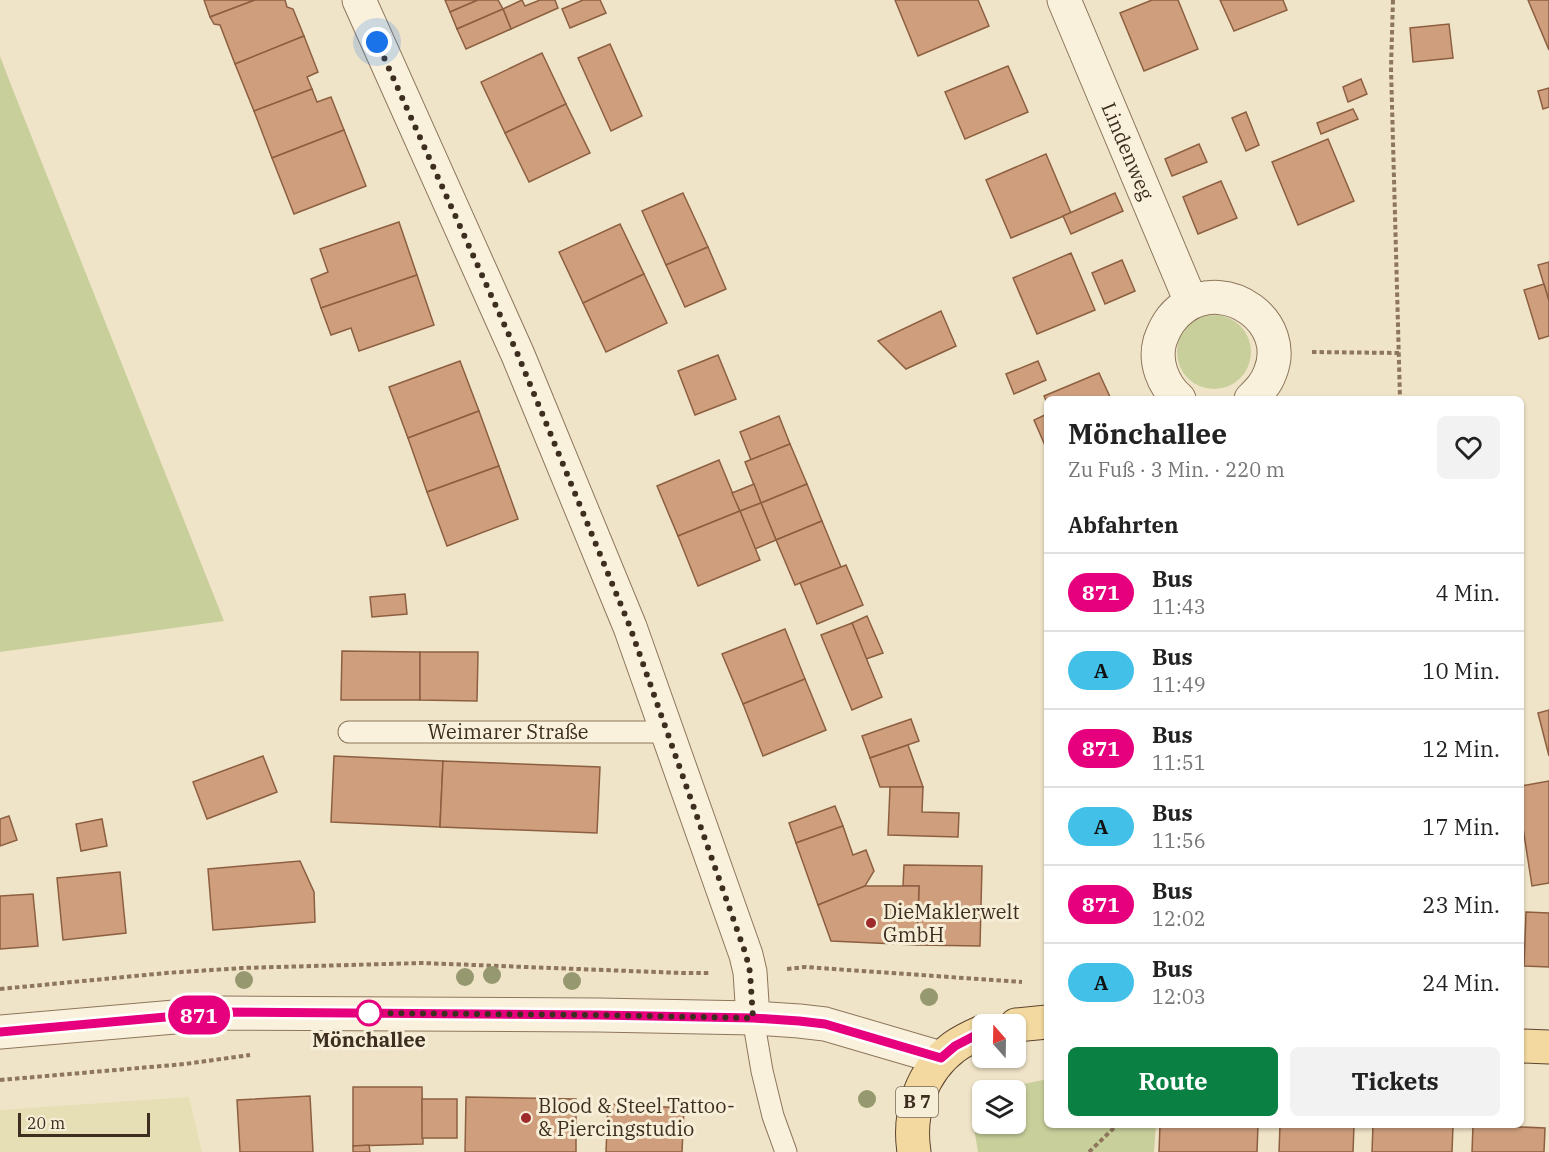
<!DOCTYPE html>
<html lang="de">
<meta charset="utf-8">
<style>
:root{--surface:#fff;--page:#f2f2f2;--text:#222;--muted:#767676;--line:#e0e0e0;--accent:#0b8043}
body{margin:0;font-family:"IBM Plex Serif",serif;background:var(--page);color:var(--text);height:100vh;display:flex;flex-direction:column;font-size:22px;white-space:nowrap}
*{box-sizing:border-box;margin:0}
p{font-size:20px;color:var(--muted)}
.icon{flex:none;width:33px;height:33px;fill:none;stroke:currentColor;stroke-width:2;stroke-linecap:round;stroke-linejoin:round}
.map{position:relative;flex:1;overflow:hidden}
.sheet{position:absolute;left:1044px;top:396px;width:480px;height:732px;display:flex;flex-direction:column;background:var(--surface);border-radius:9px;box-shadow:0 2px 4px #0004}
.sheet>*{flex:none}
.badge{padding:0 12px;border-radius:20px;font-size:21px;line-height:39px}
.needle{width:39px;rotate:340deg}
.buttons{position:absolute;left:972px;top:1014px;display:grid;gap:12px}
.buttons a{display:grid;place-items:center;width:54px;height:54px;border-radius:9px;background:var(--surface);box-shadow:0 2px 4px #0004;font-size:30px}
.scale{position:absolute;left:18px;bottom:15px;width:132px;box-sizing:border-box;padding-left:6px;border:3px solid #3d2e20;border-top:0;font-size:16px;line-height:21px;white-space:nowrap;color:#3d2e20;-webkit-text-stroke:4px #f7eed8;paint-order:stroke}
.you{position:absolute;width:30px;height:30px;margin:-15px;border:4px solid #fff;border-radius:50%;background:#1a73e8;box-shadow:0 0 0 9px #1a73e833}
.map>.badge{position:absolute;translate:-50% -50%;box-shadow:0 0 0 3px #fff}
h2{padding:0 24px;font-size:22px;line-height:54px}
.round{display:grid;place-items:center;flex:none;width:63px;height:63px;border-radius:9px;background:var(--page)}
.headline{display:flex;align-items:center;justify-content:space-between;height:102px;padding:0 24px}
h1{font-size:28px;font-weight:700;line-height:45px}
.primary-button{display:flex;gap:12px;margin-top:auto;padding:12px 24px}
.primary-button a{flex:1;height:69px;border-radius:9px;background:var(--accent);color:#fff;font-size:24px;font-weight:700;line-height:69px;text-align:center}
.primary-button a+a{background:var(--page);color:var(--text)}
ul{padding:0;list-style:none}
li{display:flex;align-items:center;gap:18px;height:78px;padding:0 24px;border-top:2px solid var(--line)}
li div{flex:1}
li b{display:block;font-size:22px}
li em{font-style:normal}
li .badge{min-width:66px;font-weight:700;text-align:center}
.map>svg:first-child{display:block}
.farmland{fill:#e6deb5}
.green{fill:#c9cf9b}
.building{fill:#cf9f7d;stroke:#8d5f41;stroke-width:1.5}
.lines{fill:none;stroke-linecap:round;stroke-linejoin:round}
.service-casing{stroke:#8d765c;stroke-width:23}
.minor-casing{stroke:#8d765c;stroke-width:35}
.tertiary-casing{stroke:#8d765c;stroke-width:35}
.primary-casing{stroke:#5b4430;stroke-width:35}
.path{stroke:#8d765c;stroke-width:4;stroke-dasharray:4.5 3;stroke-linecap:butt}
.service{stroke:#faf1dc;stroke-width:21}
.minor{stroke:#faf1dc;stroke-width:33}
.tertiary{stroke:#faf1dc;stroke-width:33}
.primary{stroke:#f3d9a0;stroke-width:33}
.tree{fill:#96986f}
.line-casing{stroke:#fff;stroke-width:14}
.line{stroke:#e6007e;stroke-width:9}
.walk{stroke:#3d2e20;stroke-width:6;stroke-dasharray:0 10.8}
.poi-dot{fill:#9e2a2b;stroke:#f7eed8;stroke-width:2}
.stop-dot{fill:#fff;stroke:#e6007e;stroke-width:3}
.labels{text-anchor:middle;stroke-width:6;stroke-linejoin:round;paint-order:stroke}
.shield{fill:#f7eed8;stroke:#756857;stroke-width:1.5}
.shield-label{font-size:18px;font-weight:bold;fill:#3d2e20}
.street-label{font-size:20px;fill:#3d2e20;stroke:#f7eed8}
.poi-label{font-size:20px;fill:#3d2e20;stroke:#f7eed8;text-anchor:start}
.stop-label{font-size:20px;font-weight:bold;fill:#3d2e20;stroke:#f7eed8}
</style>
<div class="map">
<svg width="1549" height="1152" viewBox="0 0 1549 1152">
<rect width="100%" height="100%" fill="#f0e4c8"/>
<polygon class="farmland" points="189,1097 202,1152 0,1152 0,1110"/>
<g class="green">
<polygon points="0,56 11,85 224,621 0,652"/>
<circle cx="1214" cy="352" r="37"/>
<polygon points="1043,1080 1047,1080 1047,1125 1156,1125 1154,1152 978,1152 974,1128 982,1108 982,1124 1016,1124 1016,1090 1002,1090 1009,1087"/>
</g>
<g class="building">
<polygon points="204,0 255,0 210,17"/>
<polygon points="255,0 285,0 287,7 293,9 304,36 235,64 220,25 214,24 210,17"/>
<polygon points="445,0 478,0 450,12"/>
<polygon points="478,0 498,0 503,9 457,29 450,12"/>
<polygon points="522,0 525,6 540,0 555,0 558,8 511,29 503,9"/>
<polygon points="583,0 600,0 606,13 570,28 562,9"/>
<polygon points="895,0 978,0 989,26 918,56"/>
<polygon points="1152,0 1178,0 1198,49 1144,71 1120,13"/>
<polygon points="1220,0 1283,0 1287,10 1234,31"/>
<polygon points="1528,0 1549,0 1549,50"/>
<polygon points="503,9 511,29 466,49 457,29"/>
<polygon points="1449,24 1453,58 1413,62 1410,28"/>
<polygon points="304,36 318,72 307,77 312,89 254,111 235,64"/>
<polygon points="610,44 642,116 611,131 578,58"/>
<polygon points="542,53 566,104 505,133 481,82"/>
<polygon points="1008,66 1028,112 965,139 945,92"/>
<polygon points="1361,79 1367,94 1348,102 1343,87"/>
<polygon points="1549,88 1549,107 1543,109 1538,91"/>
<polygon points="312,89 317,102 331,97 344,130 272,158 254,111"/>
<polygon points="566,104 590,153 529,182 505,133"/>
<polygon points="1353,109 1358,119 1321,134 1317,123"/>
<polygon points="1246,112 1259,145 1246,151 1232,118"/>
<polygon points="344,130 366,186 294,214 272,158"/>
<polygon points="1328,139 1354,201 1298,225 1272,162"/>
<polygon points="1199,144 1207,162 1172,176 1165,159"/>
<polygon points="1046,154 1071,213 1011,238 986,180"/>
<polygon points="1221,181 1237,218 1198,234 1183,197"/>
<polygon points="683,193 708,247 666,265 642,211"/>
<polygon points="1115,193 1123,211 1071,234 1063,216"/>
<polygon points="399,222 417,275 321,308 311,279 328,272 320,249"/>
<polygon points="620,224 644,274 583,303 559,252"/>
<polygon points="708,247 726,289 685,307 666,265"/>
<polygon points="1071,253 1095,310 1037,334 1013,278"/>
<polygon points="1122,260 1135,291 1105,304 1092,273"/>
<polygon points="1549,262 1549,301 1538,265"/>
<polygon points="644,274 667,323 606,352 583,303"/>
<polygon points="417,275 434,325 359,351 351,328 331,335 321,308"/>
<polygon points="1544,284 1549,301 1549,336 1539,339 1524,290"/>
<polygon points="941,311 956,346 906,369 878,341"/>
<polygon points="718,355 736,399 695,415 678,371"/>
<polygon points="460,361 479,411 408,438 389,387"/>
<polygon points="1038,361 1046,380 1014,394 1006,374"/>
<polygon points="1099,373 1111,399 1047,399 1047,403 1044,396"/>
<polygon points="479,411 499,466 427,492 408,438"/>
<polygon points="1047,414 1047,450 1034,420"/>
<polygon points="779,416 790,444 751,460 740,432"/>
<polygon points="790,444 807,484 761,503 745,462"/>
<polygon points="719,460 740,511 678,536 657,486"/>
<polygon points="499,466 518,519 447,546 427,492"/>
<polygon points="754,484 761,503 740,511 732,493"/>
<polygon points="807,484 822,521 776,540 761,503"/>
<polygon points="761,503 776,540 755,549 740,511"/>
<polygon points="740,511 760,560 698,586 678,536"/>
<polygon points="822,521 841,567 795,585 776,540"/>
<polygon points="846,565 863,605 817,624 800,583"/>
<polygon points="405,594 407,614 372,617 370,597"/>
<polygon points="867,616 883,653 866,659 852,623"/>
<polygon points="852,623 882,697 852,710 821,635"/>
<polygon points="785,629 805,679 743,704 722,654"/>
<polygon points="342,651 420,652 420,700 341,700"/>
<polygon points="420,652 478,652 477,701 420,700"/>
<polygon points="805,679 826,730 763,756 743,704"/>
<polygon points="1549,710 1549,756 1538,713"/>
<polygon points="911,719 919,741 870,758 862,736"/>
<polygon points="908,745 923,787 880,787 870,758"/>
<polygon points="263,756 277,792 207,819 193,782"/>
<polygon points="334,756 443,761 440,827 331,822"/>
<polygon points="443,761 600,767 597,833 440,827"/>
<polygon points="1549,781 1549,883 1532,886 1521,815 1521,786"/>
<polygon points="890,787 923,787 922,812 959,813 958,837 888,835"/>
<polygon points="835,806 843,826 796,843 789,823"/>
<polygon points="9,816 17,840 0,846 0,819"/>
<polygon points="102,819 107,846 81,851 76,824"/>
<polygon points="843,826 853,855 866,850 874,871 865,886 818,905 796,843"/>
<polygon points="300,861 314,892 315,922 213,930 208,869"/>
<polygon points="904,865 982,866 980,946 917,945 919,886 903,886"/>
<polygon points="120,872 126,933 63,940 57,878"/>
<polygon points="865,886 919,886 917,945 831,941 818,905"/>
<polygon points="33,894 38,946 0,949 0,896"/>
<polygon points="1526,912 1549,913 1549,967 1524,966"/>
<polygon points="353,1087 422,1087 423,1144 353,1146"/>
<polygon points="310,1096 313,1152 240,1152 237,1100"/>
<polygon points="466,1097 576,1099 576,1152 465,1152"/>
<rect x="422" y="1099" width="35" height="39"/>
<polygon points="608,1104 684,1108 682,1152 606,1152"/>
<polygon points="1160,1125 1258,1125 1257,1152 1159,1152"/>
<polygon points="1280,1125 1354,1125 1353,1152 1279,1152"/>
<polygon points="1373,1125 1453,1126 1452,1152 1372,1152"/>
<polygon points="1473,1125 1545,1128 1544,1152 1472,1152"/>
<polygon points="369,1145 370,1152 353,1152 353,1146"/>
</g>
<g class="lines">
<defs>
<g id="service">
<path id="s1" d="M349,732h318"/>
<polyline points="753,1018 762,1071 773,1116 786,1152"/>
</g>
<g id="minor">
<polyline points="359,0 518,355 630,627 746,955 750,972 753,1018"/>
<path id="s2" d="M1064,0l127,302"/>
<path d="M1179,399c-16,-14 -25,-37 -19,-58 5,-14 11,-25 24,-34 43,-30 107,15 86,66 -4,11 -11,18 -19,26"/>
</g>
<polyline id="tertiary" points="0,1032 221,1013 598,1015 753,1018 799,1021 825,1024 941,1058"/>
<g id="primary">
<polyline points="1016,1025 1047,1022"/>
<polyline points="1521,1046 1549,1047"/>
<path d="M914,1152c-6,-39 7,-80 40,-105 8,-6 19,-11 28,-15"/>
</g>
</defs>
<use href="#service" class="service-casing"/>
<use href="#minor" class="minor-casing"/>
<use href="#tertiary" class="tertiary-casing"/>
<use href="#primary" class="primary-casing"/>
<g class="path">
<polyline points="1393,0 1391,68 1400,399"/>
<polyline points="1312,352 1399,353"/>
<polyline points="787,969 805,967 1022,982"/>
<polyline points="0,989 166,973 242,968 422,963 682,973 711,973"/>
<polyline points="0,1080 185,1064 250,1055"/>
<polyline points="1089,1152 1117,1125"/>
</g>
<use href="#service" class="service"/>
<use href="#minor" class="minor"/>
<use href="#tertiary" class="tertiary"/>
<use href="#primary" class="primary"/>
</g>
<g class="tree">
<circle cx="492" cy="975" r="9"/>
<circle cx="465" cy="977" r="9"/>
<circle cx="244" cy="980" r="9"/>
<circle cx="572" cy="981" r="9"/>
<circle cx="929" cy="997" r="9"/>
<circle cx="867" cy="1099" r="9"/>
</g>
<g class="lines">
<defs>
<polyline id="line" points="0,1032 221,1012 598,1015 753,1018 799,1021 825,1024 941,1058 955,1046 982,1032"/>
</defs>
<use href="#line" class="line-casing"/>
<use href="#line" class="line"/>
<polyline class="walk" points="369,1013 598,1015 753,1018 750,972 746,955 630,627 518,355 377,42"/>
</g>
<g class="poi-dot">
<circle cx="871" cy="923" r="6"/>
<circle cx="526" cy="1118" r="6"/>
</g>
<circle class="stop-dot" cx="369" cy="1013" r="12"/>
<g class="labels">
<rect class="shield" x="896" y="1087" width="42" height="30" rx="4.5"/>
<g class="shield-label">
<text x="917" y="1108">B 7</text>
</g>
<g class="street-label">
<text dy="7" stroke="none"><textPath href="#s2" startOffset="164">Lindenweg</textPath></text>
<text dy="7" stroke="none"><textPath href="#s1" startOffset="159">Weimarer Straße</textPath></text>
</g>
<g class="poi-label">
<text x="883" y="919">DieMaklerwelt<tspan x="883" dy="23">GmbH</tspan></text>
<text x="538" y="1113">Blood &amp; Steel Tattoo-<tspan x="538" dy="23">&amp; Piercingstudio</tspan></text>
</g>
<g class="stop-label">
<text x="369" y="1047">Mönchallee</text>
</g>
</g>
</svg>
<div class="buttons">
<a><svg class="needle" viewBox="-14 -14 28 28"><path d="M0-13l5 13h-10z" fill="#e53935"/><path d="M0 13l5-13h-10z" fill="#767676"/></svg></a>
<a><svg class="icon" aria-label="layers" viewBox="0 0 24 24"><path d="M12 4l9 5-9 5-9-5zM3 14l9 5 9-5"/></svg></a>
</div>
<div class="scale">20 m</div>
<div class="you" style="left:377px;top:42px"></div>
<b class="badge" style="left:199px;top:1015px;background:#e6007e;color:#fff">871</b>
<section class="sheet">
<div class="headline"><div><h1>Mönchallee</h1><p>Zu Fuß · 3 Min. · 220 m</p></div><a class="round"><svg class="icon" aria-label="heart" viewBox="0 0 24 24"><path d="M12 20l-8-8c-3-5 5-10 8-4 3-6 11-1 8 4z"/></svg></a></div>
<h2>Abfahrten</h2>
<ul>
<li><span class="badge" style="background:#e6007e;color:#fff">871</span><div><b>Bus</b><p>11:43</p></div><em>4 Min.</em></li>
<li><span class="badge" style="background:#42c0e8;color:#111">A</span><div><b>Bus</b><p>11:49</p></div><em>10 Min.</em></li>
<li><span class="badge" style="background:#e6007e;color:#fff">871</span><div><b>Bus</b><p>11:51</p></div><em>12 Min.</em></li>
<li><span class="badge" style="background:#42c0e8;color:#111">A</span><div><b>Bus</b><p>11:56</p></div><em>17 Min.</em></li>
<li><span class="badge" style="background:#e6007e;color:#fff">871</span><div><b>Bus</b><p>12:02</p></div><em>23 Min.</em></li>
<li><span class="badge" style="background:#42c0e8;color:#111">A</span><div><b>Bus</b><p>12:03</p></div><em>24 Min.</em></li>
</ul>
<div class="primary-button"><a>Route</a><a>Tickets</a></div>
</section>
</div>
